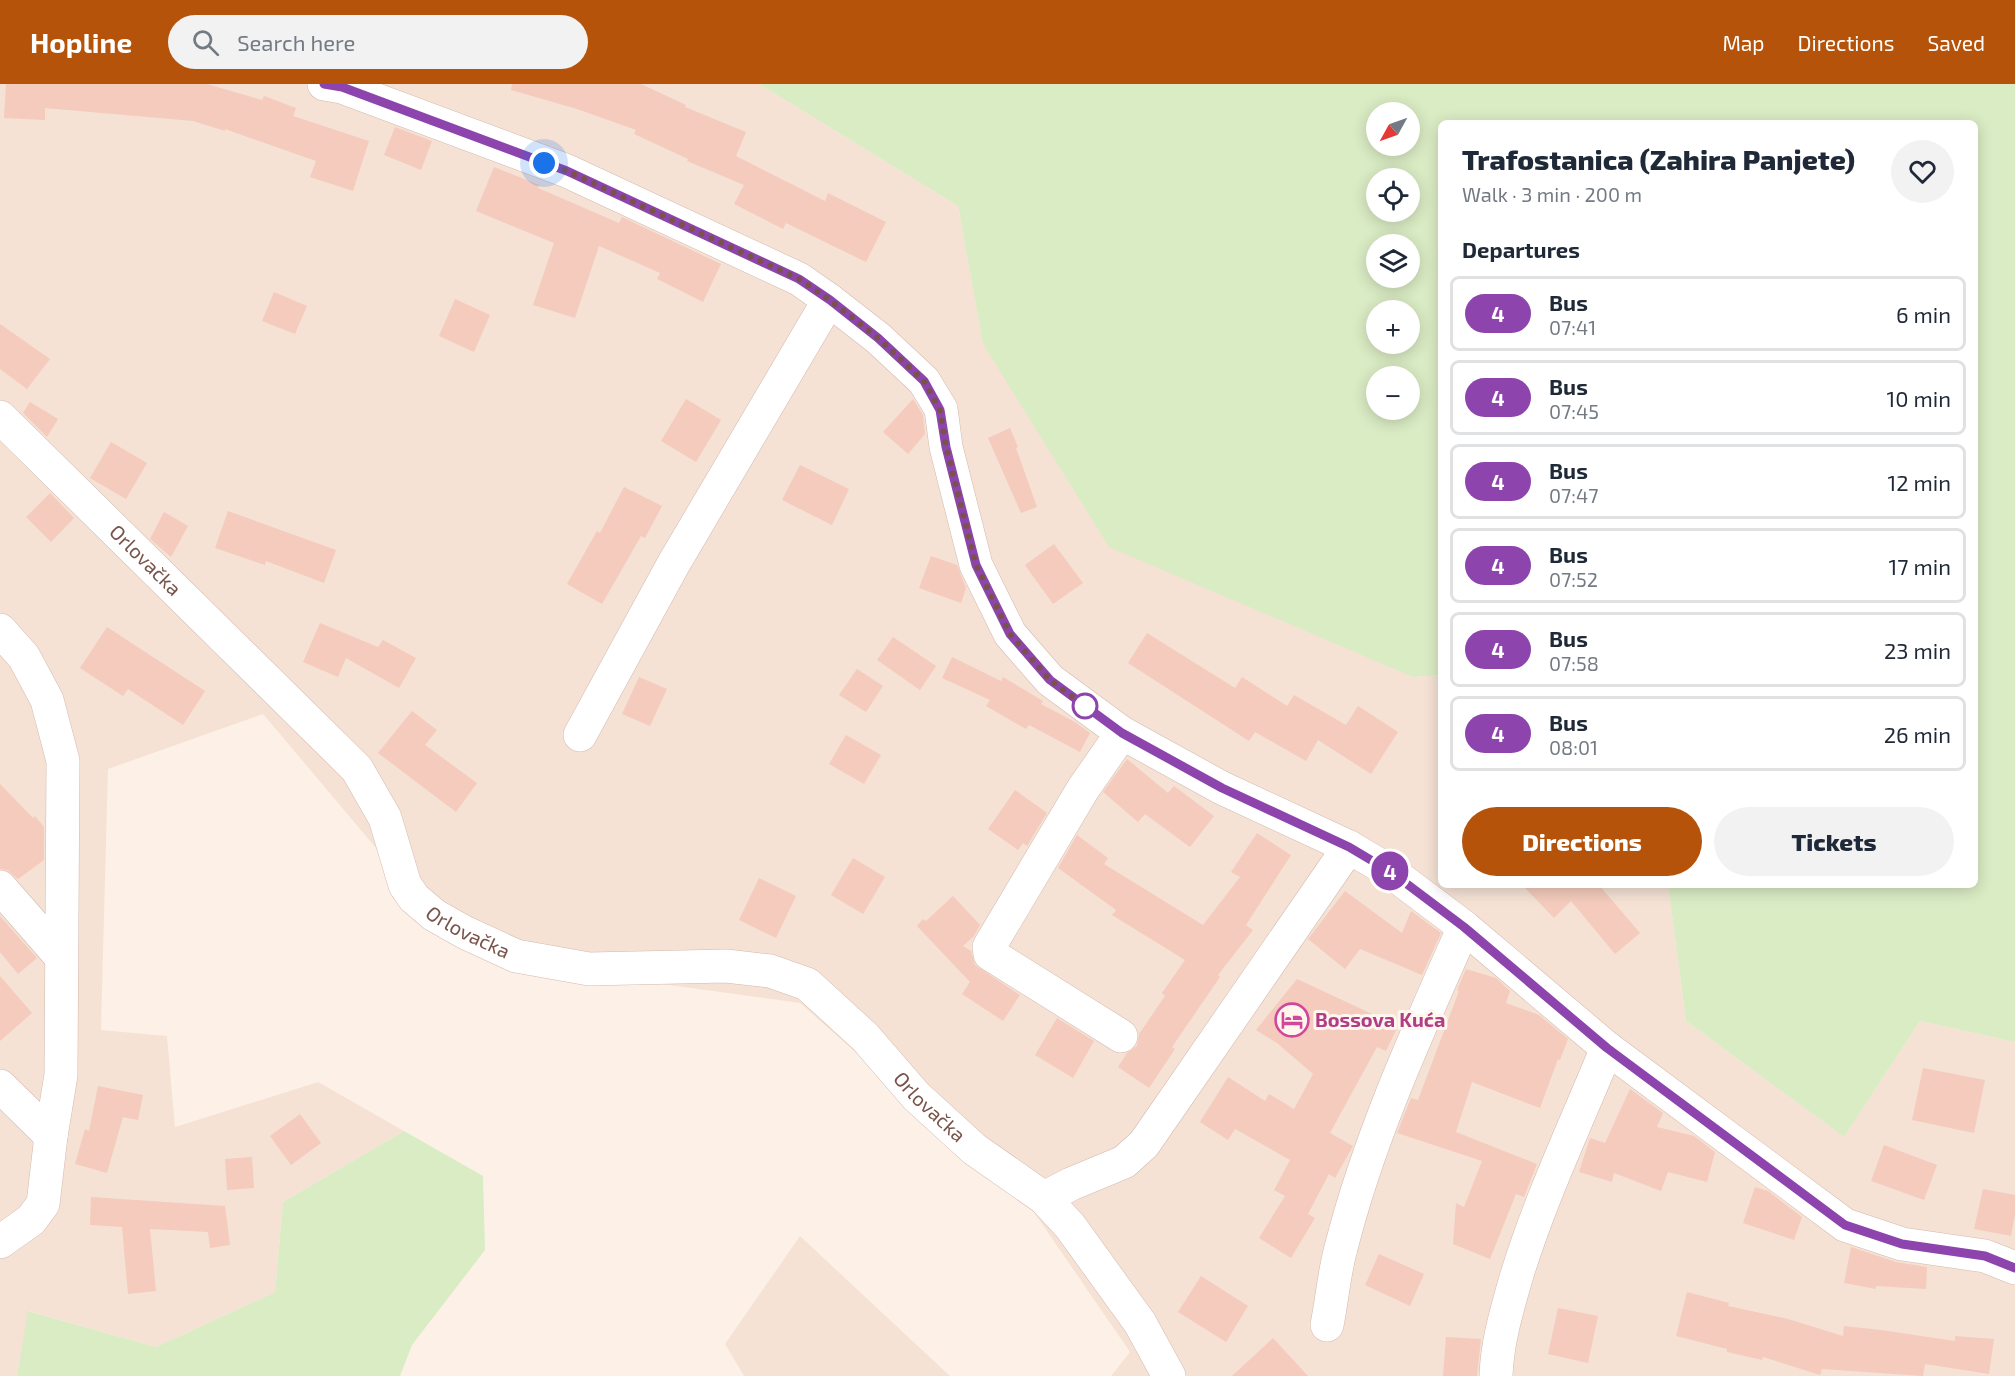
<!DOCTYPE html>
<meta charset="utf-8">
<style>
:root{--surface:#fff;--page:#f2f2f3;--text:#1f2937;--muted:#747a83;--line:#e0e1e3;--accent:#b45309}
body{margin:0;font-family:"Exo 2",sans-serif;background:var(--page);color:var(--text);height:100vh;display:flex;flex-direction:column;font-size:22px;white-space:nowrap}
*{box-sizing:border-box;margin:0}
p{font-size:20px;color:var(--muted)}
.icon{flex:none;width:33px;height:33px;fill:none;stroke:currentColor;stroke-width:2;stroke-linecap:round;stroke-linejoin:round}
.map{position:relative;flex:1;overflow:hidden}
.drawer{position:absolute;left:1438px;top:36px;width:540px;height:768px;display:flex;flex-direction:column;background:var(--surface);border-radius:9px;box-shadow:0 3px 15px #0003}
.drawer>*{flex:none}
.badge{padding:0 12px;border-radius:20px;font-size:21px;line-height:39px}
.needle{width:39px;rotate:230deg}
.tools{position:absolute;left:1366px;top:18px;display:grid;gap:12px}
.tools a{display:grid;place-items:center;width:54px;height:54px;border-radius:50%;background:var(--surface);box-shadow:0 3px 15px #0003;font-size:30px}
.you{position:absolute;width:30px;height:30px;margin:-15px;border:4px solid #fff;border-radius:50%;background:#1a73e8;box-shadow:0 0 0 9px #1a73e833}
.map>.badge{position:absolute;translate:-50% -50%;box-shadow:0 0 0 3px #fff}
h2{padding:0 24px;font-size:22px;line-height:54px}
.round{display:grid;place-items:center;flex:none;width:63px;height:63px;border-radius:32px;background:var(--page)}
.headline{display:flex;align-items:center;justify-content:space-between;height:102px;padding:0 24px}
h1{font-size:28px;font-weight:800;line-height:45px}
.primary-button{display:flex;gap:12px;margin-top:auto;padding:12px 24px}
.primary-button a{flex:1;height:69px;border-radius:36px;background:var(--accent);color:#fff;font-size:24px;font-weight:800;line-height:69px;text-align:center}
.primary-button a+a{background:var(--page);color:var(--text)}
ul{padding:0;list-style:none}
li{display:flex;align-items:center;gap:18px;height:75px;margin:0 12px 9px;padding:0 12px;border:3px solid var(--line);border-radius:9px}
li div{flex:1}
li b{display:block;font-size:22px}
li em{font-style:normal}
li .badge{min-width:66px;font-weight:700;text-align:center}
header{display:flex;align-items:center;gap:36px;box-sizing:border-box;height:84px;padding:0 30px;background:var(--accent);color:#fff}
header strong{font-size:28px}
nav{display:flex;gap:33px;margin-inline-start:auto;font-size:21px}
.search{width:420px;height:54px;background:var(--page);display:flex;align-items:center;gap:15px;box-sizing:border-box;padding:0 21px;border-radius:33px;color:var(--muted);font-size:22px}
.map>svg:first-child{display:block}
.residential{fill:#f5e2d5}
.green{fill:#daecc4;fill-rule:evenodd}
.building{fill:#f4cbbd}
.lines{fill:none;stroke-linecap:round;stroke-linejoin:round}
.minor-casing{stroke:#d3b9ae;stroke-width:34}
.minor{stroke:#fff;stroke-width:33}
.line-casing{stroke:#fff;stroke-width:14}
.line{stroke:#8e44ad;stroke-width:9}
.walk{stroke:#795349;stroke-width:6;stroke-dasharray:0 10.8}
.stop-dot{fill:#fff;stroke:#8e44ad;stroke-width:3}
.labels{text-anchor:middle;stroke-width:6;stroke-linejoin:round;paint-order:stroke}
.street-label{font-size:20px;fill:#795349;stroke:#fff6ee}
.hotel-label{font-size:20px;font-weight:bold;fill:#b23c85;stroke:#fff6ee;text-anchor:start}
</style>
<header>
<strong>Hopline</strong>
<div class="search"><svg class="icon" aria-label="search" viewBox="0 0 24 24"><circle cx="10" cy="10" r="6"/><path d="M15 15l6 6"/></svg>Search here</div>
<nav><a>Map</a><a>Directions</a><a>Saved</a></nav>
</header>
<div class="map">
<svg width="2015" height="1292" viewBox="0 0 2015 1292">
<rect width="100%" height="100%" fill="#fdf1e7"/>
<g class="residential">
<polygon points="0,0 759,0 958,122 983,260 1413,593 1441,591 1442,801 1668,801 1686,937 1844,1053 1920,937 2015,958 2015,1292 1111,1292 1130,1268 1031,1124 800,919 545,884 408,802 263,630 108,685 101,946 167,952 175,1043 318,998 404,1047 283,1118 275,1208 156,1263 29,1227 17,1292 0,1292"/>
<polygon points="800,1152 950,1292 744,1292 725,1260"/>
</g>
<g class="green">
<path d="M759,0h1256v958l-95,-21 -76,116 -158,-116 -18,-136h308v-762h-534l-1,552 -28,2 -304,-130 -126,-203 -25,-138zM1377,28h33v34h-33zM1377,94h33v34h-33zM1377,160h33v34h-33zM1377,226h33v34h-33zM1377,292h33v34h-33z"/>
<polygon points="404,1047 483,1092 485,1166 412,1261 400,1292 17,1292 28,1227 156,1263 275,1208 283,1118"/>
</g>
<g class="building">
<polygon points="6,0 207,0 262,16 264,12 296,24 293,32 369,57 353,107 310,93 316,77 225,45 225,47 193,37 45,24 45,36 4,34"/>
<polygon points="512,0 641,0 686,21 685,23 746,48 736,72 825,117 828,109 886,138 866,178 786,139 783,145 734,120 744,101 687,77 688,75 634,50 636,46 577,25 511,6"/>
<polygon points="395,43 432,57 421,86 384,71"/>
<polygon points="494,83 539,101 538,104 619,139 622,133 721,180 703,218 657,195 660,189 599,162 575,234 533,221 554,159 476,127"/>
<polygon points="274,208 307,222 295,250 262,237"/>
<polygon points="455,215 490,231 474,268 439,252"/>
<polygon points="0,240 50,275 27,305 0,285"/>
<polygon points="686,315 721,336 696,378 661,357"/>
<polygon points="913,315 923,331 925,350 908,370 883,348"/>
<polygon points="30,318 58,335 47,353 23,329"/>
<polygon points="1010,344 1018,363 1016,364 1037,423 1021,429 988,354"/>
<polygon points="111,358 147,379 126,415 90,394"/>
<polygon points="800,381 849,405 832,441 782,416"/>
<polygon points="624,403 662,422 645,454 641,452 602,520 567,500 597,447 600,449"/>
<polygon points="50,409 74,434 51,458 26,433"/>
<polygon points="228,427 336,466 324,499 266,477 265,481 215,464"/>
<polygon points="164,428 188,442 171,473 150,455"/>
<polygon points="1054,460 1083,499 1053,520 1025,481"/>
<polygon points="931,472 957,481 966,504 961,519 919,504"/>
<polygon points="320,539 378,563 383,556 416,574 399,604 346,574 338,593 303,578"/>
<polygon points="107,543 205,607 183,641 128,605 123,612 80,584"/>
<polygon points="1147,549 1235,604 1242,593 1287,622 1294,611 1346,641 1358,622 1398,648 1371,690 1318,656 1306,677 1255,648 1249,657 1128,579"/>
<polygon points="893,553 936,582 920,606 877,576"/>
<polygon points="952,573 1001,597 1003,593 1043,617 1041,620 1075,638 1090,649 1080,668 1029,641 1026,645 986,622 990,616 942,594"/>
<polygon points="857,585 883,602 866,628 839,611"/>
<polygon points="639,593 667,605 650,642 622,630"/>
<polygon points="412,627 437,646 425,661 477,699 456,728 378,669"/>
<polygon points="846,651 881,671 864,700 829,680"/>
<polygon points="1127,675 1168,709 1174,702 1214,732 1190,763 1145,730 1138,738 1103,708"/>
<polygon points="0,700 33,734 35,732 44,743 44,776 18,795 7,786 0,785"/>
<polygon points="1015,706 1047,729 1027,762 1023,759 1018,766 988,745"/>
<polygon points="1257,749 1291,771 1246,841 1253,846 1218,891 1220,893 1172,963 1175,965 1149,1004 1118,983 1127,969 1137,962 1139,950 1165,912 1162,909 1185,876 1112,831 1116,826 1058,784 1077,751 1108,774 1104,780 1203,841 1240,793 1231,788"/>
<polygon points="853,774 885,793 863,830 831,811"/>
<polygon points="759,794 796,812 776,854 739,836"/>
<polygon points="1522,801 1599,801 1640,849 1615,870 1571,817 1554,834"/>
<polygon points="1345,807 1402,849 1411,827 1441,849 1422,891 1360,865 1345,885 1308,855"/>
<polygon points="953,812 980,841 974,852 963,862 971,867 975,881 1020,911 1003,937 962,910 970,898 917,842 923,835 926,837"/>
<polygon points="0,832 37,874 18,890 0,868"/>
<polygon points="1466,885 1496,894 1510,907 1506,919 1539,931 1568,955 1560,976 1558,975 1540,1024 1472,998 1456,1048 1537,1080 1524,1113 1516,1110 1490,1175 1453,1160 1456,1119 1464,1123 1482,1077 1397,1049 1411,1014 1418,1016 1459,907 1457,906"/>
<polygon points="0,892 32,929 0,957"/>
<polygon points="1297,895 1398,942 1386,967 1377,963 1330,1049 1353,1062 1335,1094 1329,1090 1308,1130 1315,1134 1291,1174 1259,1154 1285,1112 1274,1106 1290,1076 1235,1045 1228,1056 1200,1038 1228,993 1265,1017 1269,1010 1294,1025 1313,990 1277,959 1256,946"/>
<polygon points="1057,934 1094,957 1073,994 1035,971"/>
<polygon points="1923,984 1985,996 1974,1049 1912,1036"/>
<polygon points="98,1002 143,1011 138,1036 123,1033 107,1089 75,1080 85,1045 89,1047"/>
<polygon points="1630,1005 1663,1029 1657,1043 1694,1052 1715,1068 1707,1098 1668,1088 1661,1107 1614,1089 1612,1098 1579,1088 1590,1054 1605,1059"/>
<polygon points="300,1030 321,1059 291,1081 270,1052"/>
<polygon points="1884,1061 1937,1081 1924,1116 1871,1097"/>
<polygon points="252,1073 254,1104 227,1106 225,1075"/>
<polygon points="1755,1103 1768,1107 1802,1133 1794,1156 1743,1139"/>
<polygon points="1983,1105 2015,1111 2015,1130 2011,1152 1974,1145"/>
<polygon points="91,1113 225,1122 230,1161 210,1164 208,1148 150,1145 156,1207 128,1210 122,1143 90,1141"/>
<polygon points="1851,1163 1896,1178 1927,1183 1926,1205 1876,1202 1876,1205 1844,1199"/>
<polygon points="1379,1170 1424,1190 1410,1222 1365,1201"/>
<polygon points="1201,1192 1248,1222 1226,1258 1178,1228"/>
<polygon points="1687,1208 1729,1219 1728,1222 1788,1235 1843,1252 1844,1242 1881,1246 1955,1257 1955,1252 1994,1255 1989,1290 1925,1280 1923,1292 1822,1285 1820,1291 1763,1273 1762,1276 1727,1268 1727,1265 1676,1252"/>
<polygon points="1558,1224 1598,1232 1588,1279 1548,1270"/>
<polygon points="1446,1253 1481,1255 1477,1292 1443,1292"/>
<polygon points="1273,1254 1308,1292 1232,1292"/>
</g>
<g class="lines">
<defs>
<g id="minor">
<polyline points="324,0 342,3 567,87 799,195 829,216 878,254 924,297 941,325 946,363 976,481 1010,550 1050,596 1122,649 1222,704 1349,763 1391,788 1464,843 1607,964 1845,1141 1902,1160 1985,1172 2015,1184"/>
<path id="s1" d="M0,333l357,352 28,49 20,67 9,13 20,17 30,17 52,24 73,13 137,-3 44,5 37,13 58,53 51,59 58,53 70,49 26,28 70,97 29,53"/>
<polyline points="0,546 24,573 47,616 63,677 61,991 51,1052 43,1120 31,1136 0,1158"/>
<polyline points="580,651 674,479 829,216"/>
<polyline points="0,803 61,873"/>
<polyline points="1121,952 990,870 989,863 1083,705 1122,649"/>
<polyline points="0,1002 51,1052"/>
<polyline points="1044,1114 1071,1100 1124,1078 1144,1060 1349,763"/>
<path d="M1327,1241c5,-25 7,-52 14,-77 28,-111 77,-217 123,-321"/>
<path d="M1496,1292c1,-34 11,-66 20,-98 24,-79 60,-154 91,-230"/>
</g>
</defs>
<use href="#minor" class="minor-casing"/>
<use href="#minor" class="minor"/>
</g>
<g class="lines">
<defs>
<polyline id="line" points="324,0 342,3 567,87 799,195 830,216 878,254 924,297 940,326 946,363 976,481 1010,550 1050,596 1122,649 1222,704 1349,763 1391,788 1464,843 1607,964 1845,1141 1902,1160 1985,1172 2015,1184"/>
</defs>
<use href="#line" class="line-casing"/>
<use href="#line" class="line"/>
<polyline class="walk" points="544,79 567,87 799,195 830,216 878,254 924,297 940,326 946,363 976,481 1010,550 1050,596 1085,622"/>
</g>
<defs>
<symbol id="hotel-ring" viewBox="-11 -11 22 22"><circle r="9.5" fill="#fff6ee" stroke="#d1479c" stroke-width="1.5"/><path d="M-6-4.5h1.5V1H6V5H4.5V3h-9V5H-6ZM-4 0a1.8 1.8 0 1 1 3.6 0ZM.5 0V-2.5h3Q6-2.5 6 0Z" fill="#d1479c"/></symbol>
</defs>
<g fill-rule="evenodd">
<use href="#hotel-ring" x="1273" y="917" width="38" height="38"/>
</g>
<circle class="stop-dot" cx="1085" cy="622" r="12"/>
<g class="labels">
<g class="street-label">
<text dy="7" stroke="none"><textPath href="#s1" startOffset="204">Orlovačka</textPath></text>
<text dy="7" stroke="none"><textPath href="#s1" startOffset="708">Orlovačka</textPath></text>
<text dy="7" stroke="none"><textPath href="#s1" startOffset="1230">Orlovačka</textPath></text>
</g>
<g class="hotel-label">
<text x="1315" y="943">Bossova Kuća</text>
</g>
</g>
</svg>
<div class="tools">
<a><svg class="needle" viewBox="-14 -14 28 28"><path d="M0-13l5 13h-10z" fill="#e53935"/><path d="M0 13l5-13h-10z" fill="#747a83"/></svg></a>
<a><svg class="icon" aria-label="locate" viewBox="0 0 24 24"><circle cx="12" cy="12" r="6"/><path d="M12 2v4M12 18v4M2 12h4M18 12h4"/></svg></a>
<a><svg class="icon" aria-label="layers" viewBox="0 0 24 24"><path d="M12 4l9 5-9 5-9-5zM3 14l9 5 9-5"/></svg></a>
<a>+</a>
<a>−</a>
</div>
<div class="you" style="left:544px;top:79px"></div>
<b class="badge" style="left:1390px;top:787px;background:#8e44ad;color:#fff">4</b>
<section class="drawer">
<div class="headline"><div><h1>Trafostanica (Zahira Panjete)</h1><p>Walk · 3 min · 200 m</p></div><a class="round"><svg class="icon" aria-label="heart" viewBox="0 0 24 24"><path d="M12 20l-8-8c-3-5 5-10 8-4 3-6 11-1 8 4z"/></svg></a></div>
<h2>Departures</h2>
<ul>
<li><span class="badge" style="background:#8e44ad;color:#fff">4</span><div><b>Bus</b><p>07:41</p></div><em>6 min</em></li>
<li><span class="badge" style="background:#8e44ad;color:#fff">4</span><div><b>Bus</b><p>07:45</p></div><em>10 min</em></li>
<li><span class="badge" style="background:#8e44ad;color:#fff">4</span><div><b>Bus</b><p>07:47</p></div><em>12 min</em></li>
<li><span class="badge" style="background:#8e44ad;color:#fff">4</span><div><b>Bus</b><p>07:52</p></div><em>17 min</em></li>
<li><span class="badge" style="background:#8e44ad;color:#fff">4</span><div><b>Bus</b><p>07:58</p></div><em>23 min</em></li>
<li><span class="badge" style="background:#8e44ad;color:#fff">4</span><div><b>Bus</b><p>08:01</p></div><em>26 min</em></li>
</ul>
<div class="primary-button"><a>Directions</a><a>Tickets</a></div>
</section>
</div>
